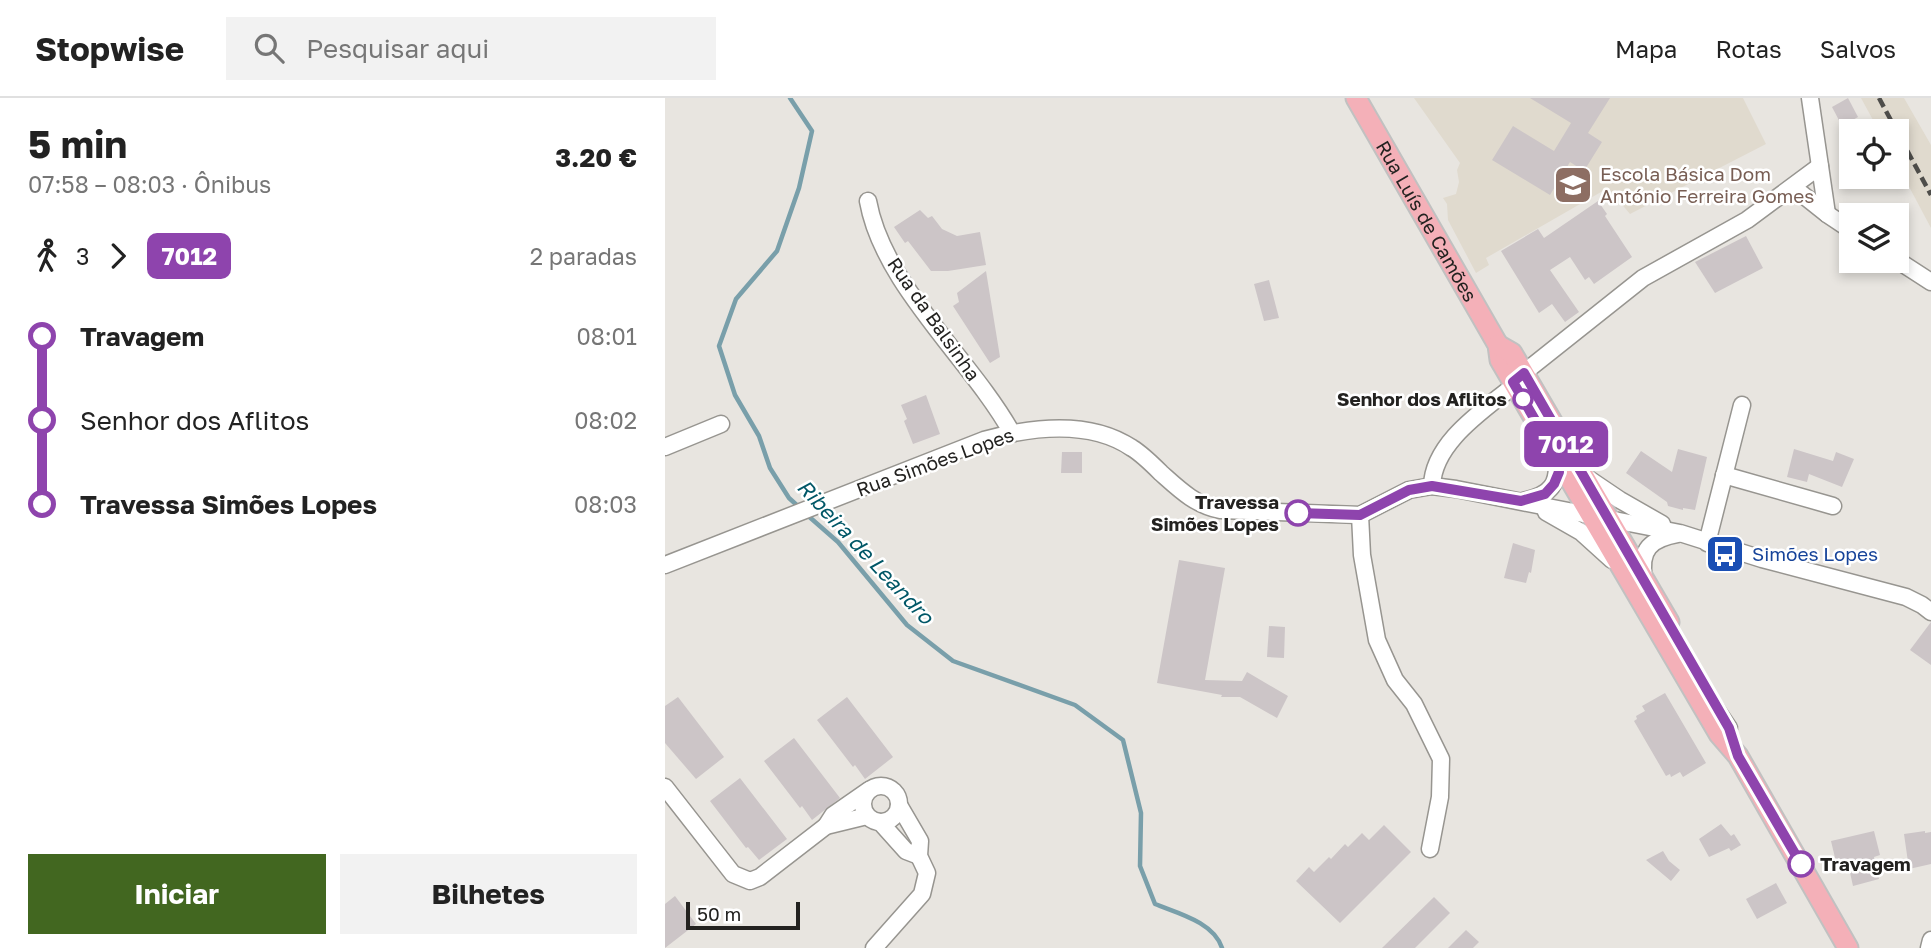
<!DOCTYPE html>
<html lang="pt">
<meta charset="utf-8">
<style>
:root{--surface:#fff;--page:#f2f2f2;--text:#222;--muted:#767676;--line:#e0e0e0;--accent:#426720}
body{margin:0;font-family:"Golos Text",sans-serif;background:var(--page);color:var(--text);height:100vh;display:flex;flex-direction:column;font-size:26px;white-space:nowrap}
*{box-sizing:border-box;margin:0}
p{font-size:23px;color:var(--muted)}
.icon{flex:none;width:38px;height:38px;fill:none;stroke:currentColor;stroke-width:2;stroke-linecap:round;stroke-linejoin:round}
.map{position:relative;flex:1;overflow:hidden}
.sheet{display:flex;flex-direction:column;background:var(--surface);width:665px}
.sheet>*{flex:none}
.badge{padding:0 14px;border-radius:10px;font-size:24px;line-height:46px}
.controls{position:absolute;left:1174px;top:21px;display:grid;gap:14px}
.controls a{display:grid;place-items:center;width:70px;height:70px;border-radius:0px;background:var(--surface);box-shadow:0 4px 10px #0003;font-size:35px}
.scale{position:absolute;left:21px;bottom:18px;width:114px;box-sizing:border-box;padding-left:7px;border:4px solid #232220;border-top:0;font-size:19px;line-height:24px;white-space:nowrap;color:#232220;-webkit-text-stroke:5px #fff;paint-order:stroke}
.map>.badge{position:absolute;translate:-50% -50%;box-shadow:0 0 0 4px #fff}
.legs{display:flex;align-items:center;gap:10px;height:77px;padding:0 28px;font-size:23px}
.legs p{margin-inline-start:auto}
.summary{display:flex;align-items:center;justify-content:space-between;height:119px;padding:0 28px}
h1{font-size:38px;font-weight:700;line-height:52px}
.action{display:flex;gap:14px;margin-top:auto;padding:14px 28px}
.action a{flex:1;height:80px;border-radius:0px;background:var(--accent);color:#fff;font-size:28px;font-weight:700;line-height:80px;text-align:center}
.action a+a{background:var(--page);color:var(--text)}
ul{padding:0 28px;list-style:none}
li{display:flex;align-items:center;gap:24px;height:84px;font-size:26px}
li i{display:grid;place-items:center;width:10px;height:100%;margin:0 9px;background:currentColor}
li i::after{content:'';width:18px;height:18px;margin:-9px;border:5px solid;border-radius:50%;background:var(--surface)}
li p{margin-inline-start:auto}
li:first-child i{background:linear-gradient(#0000 50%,currentColor 0)}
li:last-child i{background:linear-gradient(currentColor 50%,#0000 0)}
header{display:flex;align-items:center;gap:42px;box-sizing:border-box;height:98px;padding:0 35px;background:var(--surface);border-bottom:2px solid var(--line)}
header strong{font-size:33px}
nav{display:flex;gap:38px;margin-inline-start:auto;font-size:24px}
.search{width:490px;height:63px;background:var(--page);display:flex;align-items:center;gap:18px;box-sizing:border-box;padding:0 24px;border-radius:0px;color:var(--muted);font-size:26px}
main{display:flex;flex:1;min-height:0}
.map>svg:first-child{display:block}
.built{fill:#e0dace}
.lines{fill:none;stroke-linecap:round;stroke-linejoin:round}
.stream{stroke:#799faa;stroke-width:4.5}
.building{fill:#ccc5c7}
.minor-casing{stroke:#979590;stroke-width:19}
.major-casing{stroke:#c1c1c1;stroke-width:23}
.minor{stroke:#fff;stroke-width:16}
.major{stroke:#f4b0b8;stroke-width:19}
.rail{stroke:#4e4d4a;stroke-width:4.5;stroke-dasharray:10 5;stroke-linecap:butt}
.line-1-casing{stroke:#fff;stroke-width:16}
.line-1{stroke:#8e44ad;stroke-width:10}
.stop-1-dot{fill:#fff;stroke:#8e44ad;stroke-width:3.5}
.labels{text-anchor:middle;stroke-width:5;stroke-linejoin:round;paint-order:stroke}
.education-label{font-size:19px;fill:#785e54;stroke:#fff;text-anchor:start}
.street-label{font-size:19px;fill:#232220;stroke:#fff}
.stop-label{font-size:19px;font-weight:bold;fill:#232220;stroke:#fff;text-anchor:end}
.transit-label{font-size:19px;fill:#164399;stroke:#fff;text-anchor:start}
.water-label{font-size:21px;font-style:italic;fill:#005767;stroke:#fff}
</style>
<header>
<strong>Stopwise</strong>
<div class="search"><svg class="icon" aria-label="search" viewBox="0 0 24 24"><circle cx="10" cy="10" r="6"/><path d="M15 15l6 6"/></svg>Pesquisar aqui</div>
<nav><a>Mapa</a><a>Rotas</a><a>Salvos</a></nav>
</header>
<main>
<section class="sheet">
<div class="summary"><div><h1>5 min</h1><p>07:58 – 08:03 · Ônibus</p></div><b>3.20 €</b></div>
<div class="legs"><svg class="icon" aria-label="walk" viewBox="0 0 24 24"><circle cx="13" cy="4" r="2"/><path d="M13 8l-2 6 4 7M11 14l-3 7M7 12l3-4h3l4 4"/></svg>3<svg class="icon" aria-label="forward" viewBox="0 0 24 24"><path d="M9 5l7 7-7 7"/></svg><b class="badge" style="background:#8e44ad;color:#fff">7012</b><p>2 paradas</p></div>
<ul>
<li><i style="color:#8e44ad"></i><b>Travagem</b><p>08:01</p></li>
<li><i style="color:#8e44ad"></i><span>Senhor dos Aflitos</span><p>08:02</p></li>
<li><i style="color:#8e44ad"></i><b>Travessa Simões Lopes</b><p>08:03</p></li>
</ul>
<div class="action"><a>Iniciar</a><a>Bilhetes</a></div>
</section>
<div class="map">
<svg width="1266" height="850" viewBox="0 0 1266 850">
<rect width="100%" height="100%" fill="#e8e5e0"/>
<g class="built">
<polygon points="749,0 1078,0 1101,46 965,116 943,90 821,160 824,167 811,175 783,122 782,106 778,100 791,96 794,84 792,72 795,65"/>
<polygon points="1196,0 1239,0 1266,47 1266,130 1232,66 1232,33 1214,33"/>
</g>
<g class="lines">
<g class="stream">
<polyline points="125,0 147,33 134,90 112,153 71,201 54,248 70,297 94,338 105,370 124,400 135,410"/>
<path d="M141,416l32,28 69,83 46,36 122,44 48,35 18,73 -1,53 15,38c22,9 59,18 67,44"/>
</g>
</g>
<g class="building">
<polygon points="865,0 945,0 923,35 937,44 919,73 905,64 885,97 827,62 848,28 889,53 906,25"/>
<polygon points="1183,0 1193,19 1177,28 1167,9"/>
<polygon points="933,103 942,116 940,118 967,159 929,186 924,179 920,182 905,159 885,172 914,214 900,224 887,206 874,215 836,153 873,131 879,140"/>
<polygon points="255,112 263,120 267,118 277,131 292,138 315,134 321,167 283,173 266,173 243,143 240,145 229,129"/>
<polygon points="1081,138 1098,170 1050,195 1030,164"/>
<polygon points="321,173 335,259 325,265 288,208 294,204 292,195"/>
<polygon points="604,182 614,220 599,223 589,186"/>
<polygon points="261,297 275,336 248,346 239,323 242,321 236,307"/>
<polygon points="1013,351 1042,359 1030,412 1018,410 1018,412 1003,408 1002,404 961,375 976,353 1007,374"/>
<polygon points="1129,351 1168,363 1171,354 1189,361 1177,389 1144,376 1142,384 1122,379"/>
<polygon points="397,354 417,354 417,375 396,375"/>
<polygon points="848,445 870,452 866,475 864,474 861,485 839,480"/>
<polygon points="514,462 560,470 540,582 577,583 582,574 623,598 612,620 575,599 556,599 557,597 492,585"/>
<polygon points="1266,524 1266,567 1245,552"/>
<polygon points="604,528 620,529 619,560 602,559"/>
<polygon points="1000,595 1041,665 1018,679 1015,674 1006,679 1005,676 1001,678 969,623 972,621 971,618 980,613 977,608"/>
<polygon points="13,599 59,659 31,681 0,645 0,608"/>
<polygon points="182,599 228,659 200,681 190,667 188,669 152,622"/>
<polygon points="129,640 175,700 147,722 137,708 135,710 99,663"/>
<polygon points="75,680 122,741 94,762 83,749 81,750 45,703"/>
<polygon points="1056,726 1066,738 1069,736 1076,747 1066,753 1064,750 1044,759 1034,741"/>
<polygon points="719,727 746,754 675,825 631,783 644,769 649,774 664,759 666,761 680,746 683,749 697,735 704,742"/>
<polygon points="1209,733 1215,757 1209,759 1214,781 1188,788 1182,761 1171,764 1166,743"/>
<polygon points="1260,733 1260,735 1266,734 1266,766 1244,771 1239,736"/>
<polygon points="998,753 1004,763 1015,772 1006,783 981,762"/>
<polygon points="1111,785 1122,805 1092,821 1081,801"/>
<polygon points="10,798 31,826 0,850 0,806"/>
<polygon points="769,799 785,815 750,850 717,850"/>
<polygon points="801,832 814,844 808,850 783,850"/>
</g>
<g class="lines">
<defs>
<g id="minor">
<polyline points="1145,0 1162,116"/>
<polyline points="1128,89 1162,116 1186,132"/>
<path d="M203,103c15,84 102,157 144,232"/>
<polyline points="1232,162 1266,184"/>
<polyline points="851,281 978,180 1082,122 1155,68"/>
<polyline points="0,349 56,326"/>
<polyline points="1059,377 1168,408"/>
<polyline points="921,379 955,402 997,426"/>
<path d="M767,388c1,-41 46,-72 75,-95"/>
<path d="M858,403c28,-6 37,-17 33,-45"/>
<polyline points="881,414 916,434 947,462"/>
<polyline points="695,417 697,457 712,542 730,582 749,606 776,661 775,699 765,751"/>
<polyline points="1042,445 1077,307"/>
<path d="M0,467l319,-125c47,-13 105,-21 148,8 10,6 20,16 29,25 18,16 34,32 59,37l140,5 49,-25 23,-4 24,3 224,44 82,26 144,38 16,8 9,7"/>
<path d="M979,480c-5,-29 7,-39 34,-44"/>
<polyline points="1038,592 1064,630"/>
<circle cx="216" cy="706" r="18"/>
<polyline points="0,689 68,776 85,783 95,779 161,728 202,718"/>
<polyline points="215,724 241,753 254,758"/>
<polyline points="161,728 168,717 204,692"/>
<polyline points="209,850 257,796 262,775 254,758 255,743 234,707"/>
<polyline points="1264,850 1266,842"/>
</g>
<g id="major">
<path id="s1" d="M691,0l142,247 2,15 219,374 19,22 110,192"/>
<polyline points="833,247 847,255 1004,524"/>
</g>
</defs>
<use href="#minor" class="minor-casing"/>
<use href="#major" class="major-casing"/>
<use href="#minor" class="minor"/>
<use href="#major" class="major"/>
<polyline class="rail" points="1214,0 1266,97"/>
</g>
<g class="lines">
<defs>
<polyline id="line-1" points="633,415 695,417 744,392 767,388 856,403 880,396 889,386 894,374 891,358 848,284 859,275 1064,630 1073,658 1136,766"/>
</defs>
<use href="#line-1" class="line-1-casing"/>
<use href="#line-1" class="line-1"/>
</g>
<defs>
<symbol id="school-square" viewBox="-11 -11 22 22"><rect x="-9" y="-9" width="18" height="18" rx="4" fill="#8d6e63" stroke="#fff"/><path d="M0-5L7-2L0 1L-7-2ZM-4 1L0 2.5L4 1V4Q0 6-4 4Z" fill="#fff"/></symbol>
<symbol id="bus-square" viewBox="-11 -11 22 22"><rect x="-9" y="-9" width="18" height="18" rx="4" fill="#1a4fb4" stroke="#fff"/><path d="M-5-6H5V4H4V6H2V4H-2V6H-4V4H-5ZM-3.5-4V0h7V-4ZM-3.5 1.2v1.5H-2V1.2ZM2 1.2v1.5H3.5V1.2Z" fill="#fff"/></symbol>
</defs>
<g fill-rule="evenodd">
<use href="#school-square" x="886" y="65" width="44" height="44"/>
<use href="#bus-square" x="1038" y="434" width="44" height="44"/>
</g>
<g class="stop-1-dot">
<circle cx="858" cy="301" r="9"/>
<circle cx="633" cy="415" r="12"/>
<circle cx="1136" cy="766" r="12"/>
</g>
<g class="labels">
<g class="education-label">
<text x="935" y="83">Escola Básica Dom<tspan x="935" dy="22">António Ferreira Gomes</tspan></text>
</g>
<g class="street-label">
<text dy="7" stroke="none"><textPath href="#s1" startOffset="142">Rua Luís de Camões</textPath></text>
<text transform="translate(269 221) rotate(55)" y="7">Rua da Balsinha</text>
<text transform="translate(270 364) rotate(-20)" y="7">Rua Simões Lopes</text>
</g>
<g class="stop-label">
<text x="842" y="308">Senhor dos Aflitos</text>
<text x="614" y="411">Travessa<tspan x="614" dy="22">Simões Lopes</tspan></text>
<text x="1155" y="773" text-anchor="start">Travagem</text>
</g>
<g class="transit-label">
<text x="1087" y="463">Simões Lopes</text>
</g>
<g class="water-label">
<text transform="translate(200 454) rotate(47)" y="7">Ribeira de Leandro</text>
</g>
</g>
</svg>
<div class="controls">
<a><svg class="icon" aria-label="locate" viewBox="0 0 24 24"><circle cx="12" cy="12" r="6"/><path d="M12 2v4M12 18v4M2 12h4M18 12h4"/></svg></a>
<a><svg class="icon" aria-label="layers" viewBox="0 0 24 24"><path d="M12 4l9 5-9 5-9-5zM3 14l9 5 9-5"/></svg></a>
</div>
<div class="scale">50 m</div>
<b class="badge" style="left:901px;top:346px;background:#8e44ad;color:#fff">7012</b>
</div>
</main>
